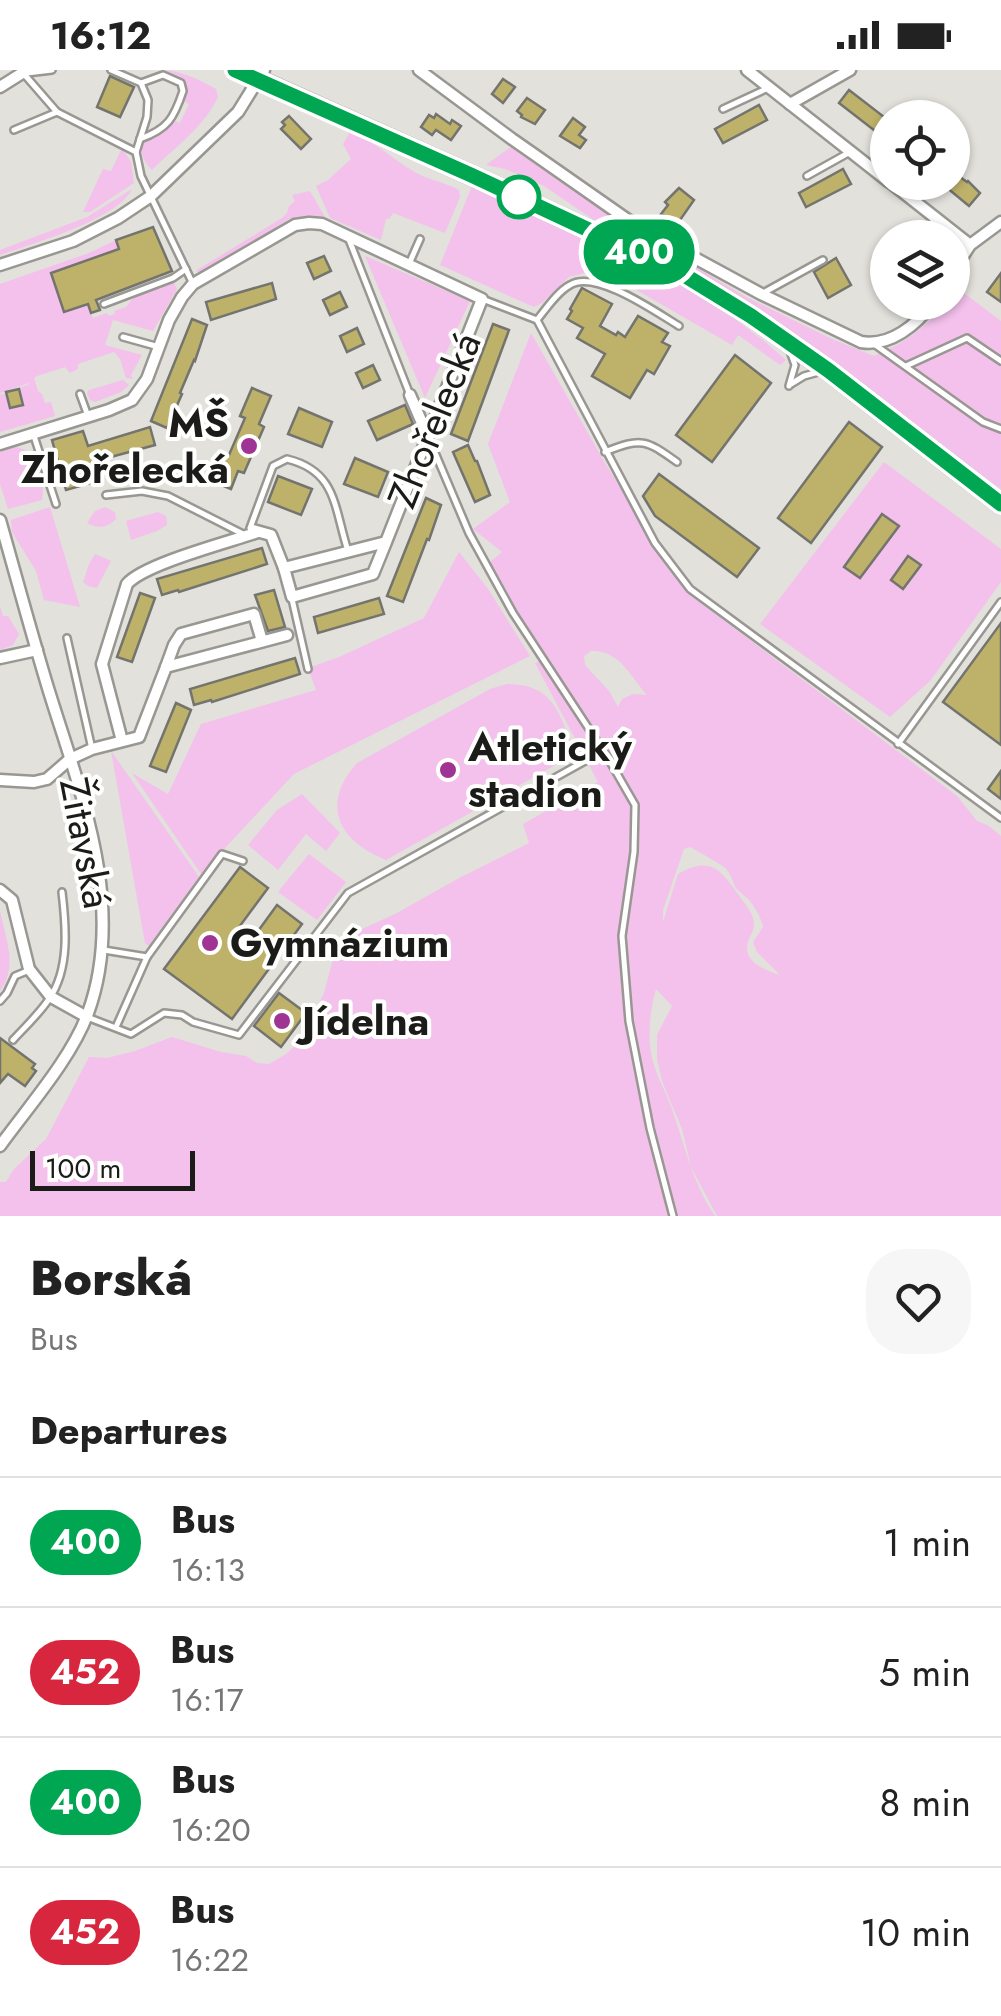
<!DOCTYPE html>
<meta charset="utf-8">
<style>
:root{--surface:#fff;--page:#f6f6f6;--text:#222;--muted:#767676;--line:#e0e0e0}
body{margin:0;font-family:Jost,sans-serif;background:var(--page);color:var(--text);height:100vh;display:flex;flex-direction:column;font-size:38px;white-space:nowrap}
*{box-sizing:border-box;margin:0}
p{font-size:32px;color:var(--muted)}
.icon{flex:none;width:55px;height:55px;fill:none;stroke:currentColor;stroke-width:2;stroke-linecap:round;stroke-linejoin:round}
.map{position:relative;height:1146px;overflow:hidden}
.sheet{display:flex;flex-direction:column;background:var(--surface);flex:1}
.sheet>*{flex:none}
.badge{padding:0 20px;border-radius:32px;font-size:35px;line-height:65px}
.tools{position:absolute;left:870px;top:30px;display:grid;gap:20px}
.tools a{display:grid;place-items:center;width:100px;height:100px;border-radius:50%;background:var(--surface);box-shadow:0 2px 8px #0004;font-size:50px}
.scale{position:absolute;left:30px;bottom:25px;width:165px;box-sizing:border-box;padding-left:10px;border:5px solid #1b1b19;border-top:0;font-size:28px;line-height:35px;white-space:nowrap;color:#1b1b19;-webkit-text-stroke:8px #fffffe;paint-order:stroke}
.map>.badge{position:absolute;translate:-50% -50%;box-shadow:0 0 0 5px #fff}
h2{padding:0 30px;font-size:38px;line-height:90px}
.round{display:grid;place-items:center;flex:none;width:105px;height:105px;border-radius:40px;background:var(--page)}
.summary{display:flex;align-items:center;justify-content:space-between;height:170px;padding:0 30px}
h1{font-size:48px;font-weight:800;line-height:75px}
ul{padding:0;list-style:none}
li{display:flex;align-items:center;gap:30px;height:130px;padding:0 30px;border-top:2px solid var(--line)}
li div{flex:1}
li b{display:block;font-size:38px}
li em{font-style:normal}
li .badge{min-width:110px;font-weight:700;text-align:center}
.status{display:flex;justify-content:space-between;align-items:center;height:70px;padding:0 50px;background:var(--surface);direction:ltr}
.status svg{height:28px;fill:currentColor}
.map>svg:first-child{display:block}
.green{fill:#f3c1eb;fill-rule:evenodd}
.building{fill:#beb26a;stroke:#74746f;stroke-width:2.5}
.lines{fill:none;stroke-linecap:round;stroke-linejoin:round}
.service-casing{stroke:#989792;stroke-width:10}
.minor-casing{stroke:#989792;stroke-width:15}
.primary-casing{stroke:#989792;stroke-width:22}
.service{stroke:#fff;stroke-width:5}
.minor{stroke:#fff;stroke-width:10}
.primary{stroke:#fff;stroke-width:18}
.line-casing{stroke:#fff;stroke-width:22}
.line{stroke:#00a651;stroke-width:15}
.stop-dot{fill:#fff;stroke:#00a651;stroke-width:5}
.poi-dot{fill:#9f3495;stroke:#fffffe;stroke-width:4}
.labels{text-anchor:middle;stroke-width:8;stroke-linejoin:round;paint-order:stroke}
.street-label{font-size:40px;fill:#1b1b19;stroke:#fffffe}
.poi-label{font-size:40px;font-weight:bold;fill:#1b1b19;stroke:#fffffe;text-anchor:start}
</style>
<div class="status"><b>16:12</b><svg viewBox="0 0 49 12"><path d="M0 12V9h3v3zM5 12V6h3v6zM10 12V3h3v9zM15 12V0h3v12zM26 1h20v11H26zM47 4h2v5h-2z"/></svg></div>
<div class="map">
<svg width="1001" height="1146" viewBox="0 0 1001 1146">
<rect width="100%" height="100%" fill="#e2e1dc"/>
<g class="green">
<path d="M160,0c20,0 38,9 56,19l2,8c-13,29 -44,51 -66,73 -7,-7 -16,-21 -6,-30 2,-2 6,-2 8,-3 9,-4 14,-8 20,-16l6,2 9,-19 -6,-3 4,-12 -4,-8z"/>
<path d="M350,62c24,9 41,26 63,39 14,9 32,11 46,19l1,7 -15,36 -52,-20 -4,6h-3l-5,21 -51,-22 -14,-32 12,-6 23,-21 -8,-15z"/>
<path d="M512,76l128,88 108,64 84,41 42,17c33,-15 48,-24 70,-53l8,-1 1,-10 3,-5 45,34v168l-264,-195 -143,-74 -50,-34 -39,-17 -19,-4z"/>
<polygon points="122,78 131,92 134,113 90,142 83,142 103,99 111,101"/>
<polygon points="472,116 707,228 764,271 786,290 780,295 738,265 732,275 621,211 614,219 585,203 569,207 542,233 534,237 440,195"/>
<path d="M132,119c-14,30 -100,55 -132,66v-5l87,-33z"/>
<polygon points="310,121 325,147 306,146 289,149 202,203 197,202 197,200 282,148 287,143 289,136 295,131 292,125"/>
<polygon points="116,170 119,179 51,203 64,242 88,234 93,248 107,243 109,246 115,244 114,241 126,237 134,227 174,213 177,219 153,261 113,250 105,275 142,285 131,305 133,309 126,308 120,289 114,282 78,294 78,299 70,303 65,297 37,306 34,308 38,321 42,324 45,333 51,332 55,346 0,362 0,325 30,314 29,313 0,323 0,214 89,183"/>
<polygon points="365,186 470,231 425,328"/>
<path d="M531,263l74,130 81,129 271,204 20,25 12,5 12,10v380h-284l-26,-49 -9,-38 -20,-48 -5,-22v-24l15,-29 -16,-17c-6,21 -9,47 -4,69 4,17 14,34 20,51 13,37 20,73 43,107h-715v-34h6l8,-13 32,-30 43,-82 18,1 28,-7 37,-14 49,15 25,4 11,7 12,1 17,-10 13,-12 13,-19 2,-10 10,-20 13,-49 10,-8 48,-22 66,-37 68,-34 -6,-19 75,-42 -63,-119 9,-3 -54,-98 12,-10 -29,-23 37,-27 -22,-58zM591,581c28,-2 40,26 56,44l-14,-1 -11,5 -4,8 -9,-16 -24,-26 -1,-9zM690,777c4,2 32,18 34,20 7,6 8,14 12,21 1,2 10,9 12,11 7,8 13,18 15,28l-10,15 4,10 23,23c-11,-3 -28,-10 -32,-21 -4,-12 5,-18 6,-29 0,-11 -8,-20 -14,-28 -19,-27 -29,-42 -62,-23l-15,48v-12l21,-61z"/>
<polygon points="123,310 129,315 121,322 95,332 90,330 87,323 89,320"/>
<path d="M15,377c22,2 31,34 27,53l-34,9 -8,-25v-31l3,-4z"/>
<polygon points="884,392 1001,479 1001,512 930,611 890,647 760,554"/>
<polygon points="50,437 80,537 44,530 36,501 12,462 11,450"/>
<path d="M105,437l10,5 1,7c-9,9 -18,10 -29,4l8,-12z"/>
<polygon points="158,442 166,446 167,455 157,461 131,470 126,451"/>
<polygon points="459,482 488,519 530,586 294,704 201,804 132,703 168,724 201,654 316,620 308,598 339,587 424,548"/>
<polygon points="95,484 111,491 97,518 88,516 83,512 89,494"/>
<polygon points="0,536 3,546 8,546 19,564 13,575 0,580"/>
<path d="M507,614c48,0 53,31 68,70l-189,106c-48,-19 -66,-56 -29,-97l133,-74z"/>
<polygon points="111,681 199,807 149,876 145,873"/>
<polygon points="302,724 340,763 326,781 306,764 278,800 248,775 277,740"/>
<polygon points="309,784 346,812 317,850 278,822"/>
<path d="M0,841c6,28 18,56 0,80z"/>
</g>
<g class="building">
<polygon points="110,6 134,17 120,47 97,37"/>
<polygon points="503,9 515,17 503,33 492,24"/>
<polygon points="849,20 888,50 888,71 839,33"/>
<polygon points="527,28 545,40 535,54 521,47 522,45 517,41"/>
<polygon points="759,35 767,50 723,73 715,59"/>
<polygon points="436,44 450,54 452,50 461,56 451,70 436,60 432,65 421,57 429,45 434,48"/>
<polygon points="289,46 311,69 301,79 281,59 285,55 282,52"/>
<polygon points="573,48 585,57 579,65 586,70 580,78 560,66"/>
<polygon points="843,99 851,114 806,137 799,123"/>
<polygon points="952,101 967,112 968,111 980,123 969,136 940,112 952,112"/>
<polygon points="679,118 694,130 678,153 661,144 668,135 665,132"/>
<polygon points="153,157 172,201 96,230 100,240 91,243 88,234 64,242 51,203 119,179 116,170"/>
<polygon points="324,186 331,201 314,209 307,193"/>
<polygon points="836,188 851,215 828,228 814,202"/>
<polygon points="1001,203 1001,232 987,222"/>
<polygon points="272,213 276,229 211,250 206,232"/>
<polygon points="582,218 612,234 600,256 616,265 618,262 625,267 638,246 668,263 662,272 670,276 654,304 647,300 630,328 592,306 605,284 577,268 583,258 567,249 572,241 570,239"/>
<polygon points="340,222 347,237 330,245 323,230"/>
<polygon points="192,249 207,255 195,291 194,290 180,323 182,324 167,358 151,351"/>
<polygon points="493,254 509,260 468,371 451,364"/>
<polygon points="357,258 364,274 347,282 340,266"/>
<polygon points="735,285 771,313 712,392 676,365"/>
<polygon points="373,295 380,310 363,318 356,303"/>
<polygon points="252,318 271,326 259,354 264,357 244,403 238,401 231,419 212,411 224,383 229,385 245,348 240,346"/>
<polygon points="19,319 23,335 10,338 6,322"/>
<polygon points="405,335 413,354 377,370 368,351"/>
<polygon points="299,338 332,352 322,377 288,364"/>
<polygon points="849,352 882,377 811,473 778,448"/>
<polygon points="150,357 155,375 92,392 98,411 66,420 52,370 83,361 88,376"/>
<polygon points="468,375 475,391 477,391 490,425 475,432 453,382"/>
<polygon points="355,388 388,402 378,427 344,414"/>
<polygon points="659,404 759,478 737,507 655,446 643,426"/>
<polygon points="278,406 312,419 301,445 268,432"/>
<polygon points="426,428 441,435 429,470 427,469 403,532 387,526"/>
<polygon points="882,444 899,456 860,508 844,497"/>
<polygon points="262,478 267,494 179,522 178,520 162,525 157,509"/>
<polygon points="908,486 921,495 903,519 891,510"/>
<polygon points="274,520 285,557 268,561 255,525"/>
<polygon points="140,523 155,528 132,592 117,587"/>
<polygon points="379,528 384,544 318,563 314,547"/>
<polygon points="1001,553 1001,675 943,632"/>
<polygon points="295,588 300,604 212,632 211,630 194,635 190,619"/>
<polygon points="176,633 191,640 166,702 150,696"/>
<polygon points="1001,701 1001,729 988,719"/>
<polygon points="240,797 268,818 231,868 245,879 277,835 302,854 232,949 164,899"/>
<polygon points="279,923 306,943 281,977 254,956"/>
<polygon points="0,968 35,994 32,998 36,1001 25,1016 8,1004 0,1013"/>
</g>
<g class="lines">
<defs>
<g id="service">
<polyline points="111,0 141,13 148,30 147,47 136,82 141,106 193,214"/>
<polyline points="27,3 52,0"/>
<polyline points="24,4 57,42 136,82"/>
<polyline points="723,39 766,19"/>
<polyline points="14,60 57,42"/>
<path d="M140,69c28,-10 34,-21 43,-48l-2,-8 -18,-8 -22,8"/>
<polyline points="807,106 850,82"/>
<polyline points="348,167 410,325"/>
<polyline points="904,168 935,151"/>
<polyline points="409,194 420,169"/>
<polyline points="763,223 823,190"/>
<polyline points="485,230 537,250 655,473 690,519 1001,748"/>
<polyline points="104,234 173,208 186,199"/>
<path d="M537,250c9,-11 20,-28 33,-35 25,-16 86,27 109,41"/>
<polyline points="123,267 159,277"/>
<polyline points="874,274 983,352 1001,359"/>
<polyline points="906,296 967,268 1001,291"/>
<polyline points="791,314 804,306 822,301"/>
<polyline points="789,316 795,295 790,281"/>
<polyline points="80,324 88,346"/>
<polyline points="34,366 56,434"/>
<polyline points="430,371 469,463 513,543 608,688 635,735 634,782 622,866 629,951 650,1058 673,1146"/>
<path d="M605,382c37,-15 41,-12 72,10"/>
<polyline points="106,425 142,421 168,426 243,464"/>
<path d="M250,458l23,-62 14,-7c50,12 47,49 61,92"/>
<polyline points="292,529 308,599"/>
<polyline points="67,568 92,679"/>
<polyline points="898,674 1001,532"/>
<polyline points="104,880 147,887 116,957"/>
<polyline points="147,887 222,784 243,791"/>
<polyline points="0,931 7,923 15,906 27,901"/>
<polyline points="87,947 131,964 164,943 182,945 193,952 239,965 348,823 603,681"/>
<path d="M13,970c12,-13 26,-26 36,-41 21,-30 17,-73 13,-107"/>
</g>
<g id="minor">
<path d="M419,0l93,69 126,88 123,67 100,48c29,5 56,-17 72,-40"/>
<polyline points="747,0 888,111"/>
<polyline points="0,17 27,0"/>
<polyline points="790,34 850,0"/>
<polyline points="890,112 970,175"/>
<polyline points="0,195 73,171 118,148 151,126 238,42 264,0"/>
<polyline points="952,203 970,175 1001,152"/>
<polyline points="410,325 428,367"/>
<polyline points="0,374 109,340 132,330 147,309 169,250 182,227 193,214 295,155 309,153 322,154 482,229 386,472 284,498 292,527 373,504 386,472"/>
<path d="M0,450c16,56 31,112 48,168 32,104 79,217 40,325 -17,46 -60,94 -88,133"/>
<polyline points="253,460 271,465 284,498"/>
<polyline points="0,588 37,580"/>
<polyline points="166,597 174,575 181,564 254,544 262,571"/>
<path d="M122,671l-20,-77 25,-80c17,-20 102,-42 131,-52"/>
<polyline points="0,710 34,712 47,709 70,689 92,679 139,667 166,597 287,565"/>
<polyline points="0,820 12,830 29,899 51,927 87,947"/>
</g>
<polyline id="primary" points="236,0 471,105 681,203 751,246 828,300 1001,434"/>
</defs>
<use href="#service" class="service-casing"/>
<use href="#minor" class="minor-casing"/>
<use href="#primary" class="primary-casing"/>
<use href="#service" class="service"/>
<use href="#minor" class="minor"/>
<use href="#primary" class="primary"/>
</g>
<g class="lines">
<defs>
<polyline id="line" points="235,0 471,105 681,203 751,246 828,300 1001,434"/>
</defs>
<use href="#line" class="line-casing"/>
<use href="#line" class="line"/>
</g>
<circle class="stop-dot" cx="519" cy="127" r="20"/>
<g class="poi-dot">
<circle cx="249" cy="376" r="10"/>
<circle cx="448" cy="700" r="10"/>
<circle cx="210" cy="873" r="10"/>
<circle cx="282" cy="951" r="10"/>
</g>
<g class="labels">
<g class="street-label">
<text transform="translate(434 350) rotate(-68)" y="14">Zhořelecká</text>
<text transform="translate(86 773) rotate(79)" y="14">Žitavská</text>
</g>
<g class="poi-label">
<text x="229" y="367" text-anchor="end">MŠ<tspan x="229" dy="46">Zhořelecká</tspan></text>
<text x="468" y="691">Atletický<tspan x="468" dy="46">stadion</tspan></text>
<text x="230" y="887">Gymnázium</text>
<text x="302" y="965">Jídelna</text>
</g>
</g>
</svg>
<div class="tools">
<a><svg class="icon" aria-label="locate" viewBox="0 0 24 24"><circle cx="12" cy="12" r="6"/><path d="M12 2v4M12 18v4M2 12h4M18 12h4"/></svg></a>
<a><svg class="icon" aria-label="layers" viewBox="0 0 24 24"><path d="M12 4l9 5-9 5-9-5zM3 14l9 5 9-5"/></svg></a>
</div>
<div class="scale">100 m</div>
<b class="badge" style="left:639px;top:182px;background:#00a651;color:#fff">400</b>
</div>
<section class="sheet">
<div class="summary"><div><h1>Borská</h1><p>Bus</p></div><a class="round"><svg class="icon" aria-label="heart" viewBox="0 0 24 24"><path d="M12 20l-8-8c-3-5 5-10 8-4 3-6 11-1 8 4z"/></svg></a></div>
<h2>Departures</h2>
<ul>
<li><span class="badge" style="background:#00a651;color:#fff">400</span><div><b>Bus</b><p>16:13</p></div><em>1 min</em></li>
<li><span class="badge" style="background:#d7263d;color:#fff">452</span><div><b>Bus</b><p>16:17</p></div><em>5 min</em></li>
<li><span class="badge" style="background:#00a651;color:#fff">400</span><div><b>Bus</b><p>16:20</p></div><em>8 min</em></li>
<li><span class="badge" style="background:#d7263d;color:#fff">452</span><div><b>Bus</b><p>16:22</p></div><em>10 min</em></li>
</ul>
</section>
